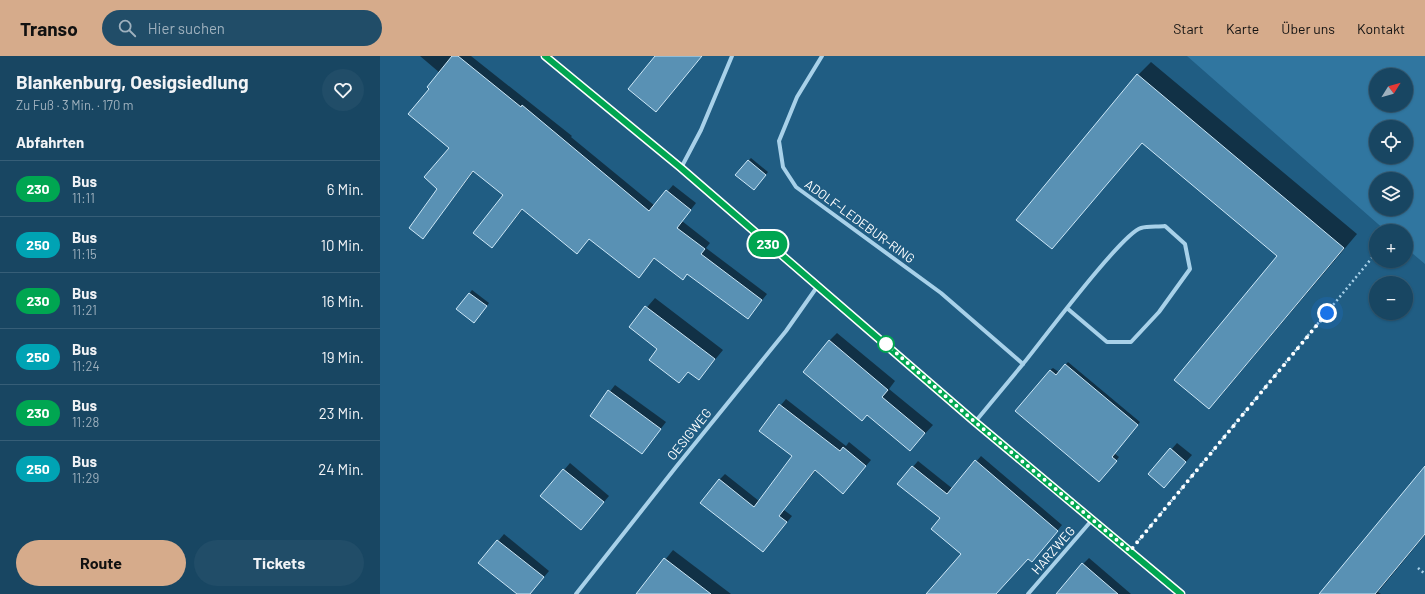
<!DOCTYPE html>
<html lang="de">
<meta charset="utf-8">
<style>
:root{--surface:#184662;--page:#214d68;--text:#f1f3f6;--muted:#9fb1be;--line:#365e77;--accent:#d6ab8b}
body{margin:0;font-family:Barlow,sans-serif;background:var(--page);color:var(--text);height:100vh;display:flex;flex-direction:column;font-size:15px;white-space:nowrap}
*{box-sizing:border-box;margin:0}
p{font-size:13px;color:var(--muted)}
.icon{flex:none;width:22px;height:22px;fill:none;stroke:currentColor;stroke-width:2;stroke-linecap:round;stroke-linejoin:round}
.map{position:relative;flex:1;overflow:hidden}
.panel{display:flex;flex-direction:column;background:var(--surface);width:380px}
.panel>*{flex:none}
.badge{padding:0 8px;border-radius:13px;font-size:14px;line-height:26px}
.needle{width:26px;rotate:53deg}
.fabs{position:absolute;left:989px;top:12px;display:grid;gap:8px}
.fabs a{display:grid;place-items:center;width:44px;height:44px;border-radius:50%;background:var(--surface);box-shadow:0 1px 3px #0004,0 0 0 1px var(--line);font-size:20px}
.you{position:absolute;width:20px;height:20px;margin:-10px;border:3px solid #fff;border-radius:50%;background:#1a73e8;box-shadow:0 0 0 6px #1a73e833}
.map>.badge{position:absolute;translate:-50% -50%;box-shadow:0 0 0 2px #fff}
h2{padding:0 16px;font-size:15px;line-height:36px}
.round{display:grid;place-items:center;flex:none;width:42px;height:42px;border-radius:21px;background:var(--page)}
.headline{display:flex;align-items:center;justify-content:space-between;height:68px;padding:0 16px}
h1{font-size:19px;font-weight:700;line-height:30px}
.button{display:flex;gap:8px;margin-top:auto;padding:8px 16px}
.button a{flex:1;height:46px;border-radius:24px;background:var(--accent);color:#111;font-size:16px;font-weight:700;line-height:46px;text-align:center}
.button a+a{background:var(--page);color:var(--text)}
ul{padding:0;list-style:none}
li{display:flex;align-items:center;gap:12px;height:56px;padding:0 16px;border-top:1px solid var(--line)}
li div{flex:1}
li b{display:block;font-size:15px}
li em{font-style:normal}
li .badge{min-width:44px;font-weight:700;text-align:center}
header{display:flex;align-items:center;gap:24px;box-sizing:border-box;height:56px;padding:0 20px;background:var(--accent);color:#111}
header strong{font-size:19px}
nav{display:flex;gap:22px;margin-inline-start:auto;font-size:14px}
.search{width:280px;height:36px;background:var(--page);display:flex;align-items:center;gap:10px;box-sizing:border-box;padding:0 14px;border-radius:22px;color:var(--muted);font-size:15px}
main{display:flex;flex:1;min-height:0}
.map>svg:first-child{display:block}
.green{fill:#3076a0;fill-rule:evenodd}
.shadow{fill:#0007}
.building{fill:#5991b4;stroke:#cce7f7}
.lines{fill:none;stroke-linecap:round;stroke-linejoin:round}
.path{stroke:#a8d1e9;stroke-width:2.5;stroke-dasharray:2 3;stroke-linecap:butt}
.minor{stroke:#a8d1e9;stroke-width:4}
.line-casing{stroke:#fff;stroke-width:9}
.line{stroke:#00a651;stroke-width:6}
.walk{stroke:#fff;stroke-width:4;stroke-dasharray:0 7.2}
.stop-dot{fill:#fff;stroke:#00a651;stroke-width:2}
.labels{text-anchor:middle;stroke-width:3.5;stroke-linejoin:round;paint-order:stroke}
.street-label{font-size:13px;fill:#fff;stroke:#205d83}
</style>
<header>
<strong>Transo</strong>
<div class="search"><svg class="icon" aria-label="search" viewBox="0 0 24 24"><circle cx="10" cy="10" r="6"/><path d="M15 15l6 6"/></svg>Hier suchen</div>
<nav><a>Start</a><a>Karte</a><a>Über uns</a><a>Kontakt</a></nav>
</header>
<main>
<section class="panel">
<div class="headline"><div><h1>Blankenburg, Oesigsiedlung</h1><p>Zu Fuß · 3 Min. · 170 m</p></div><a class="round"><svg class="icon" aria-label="heart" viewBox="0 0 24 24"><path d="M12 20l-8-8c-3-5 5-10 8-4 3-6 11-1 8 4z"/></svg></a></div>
<h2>Abfahrten</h2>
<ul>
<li><span class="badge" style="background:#00a651;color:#fff">230</span><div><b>Bus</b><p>11:11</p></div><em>6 Min.</em></li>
<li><span class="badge" style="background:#00a3b4;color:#fff">250</span><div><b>Bus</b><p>11:15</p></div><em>10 Min.</em></li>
<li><span class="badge" style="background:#00a651;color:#fff">230</span><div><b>Bus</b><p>11:21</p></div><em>16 Min.</em></li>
<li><span class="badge" style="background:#00a3b4;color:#fff">250</span><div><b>Bus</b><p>11:24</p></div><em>19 Min.</em></li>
<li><span class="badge" style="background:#00a651;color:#fff">230</span><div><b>Bus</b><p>11:28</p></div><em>23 Min.</em></li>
<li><span class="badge" style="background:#00a3b4;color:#fff">250</span><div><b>Bus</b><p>11:29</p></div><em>24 Min.</em></li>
</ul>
<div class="button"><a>Route</a><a>Tickets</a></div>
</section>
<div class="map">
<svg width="1045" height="538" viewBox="0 0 1045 538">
<rect width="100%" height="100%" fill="#205d83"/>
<path class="green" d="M807,0h238v208l-19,-16v-17h-20zM996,19h30v30h-30zM996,71h30v30h-30zM996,123h30v30h-30z"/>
<g class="shadow">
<polygon points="40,0 91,0 192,80 191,81 275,150 293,129 316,147 302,165 330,187 326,192 387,238 368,262 308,217 275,202 259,220 210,182 197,197 143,153 117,185 124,139 94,115 43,182 70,92 60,17"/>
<polygon points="276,0 322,0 276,55"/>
<polygon points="771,6 977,178 842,338 829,352 899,200 763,86 672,192 758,19"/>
<polygon points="371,102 388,116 376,130 368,105"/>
<polygon points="92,234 109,247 97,263 78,253"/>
<polygon points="275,242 343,294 319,323 309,315 299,326 279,293 250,271"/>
<polygon points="457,277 515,325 509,333 553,369 530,394 487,359 449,285"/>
<polygon points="688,306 760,366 734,397 739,401 722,422 670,314 673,312 679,316"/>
<polygon points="235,329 286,366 262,397 211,360"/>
<polygon points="406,343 466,390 469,386 491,404 468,431 436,414 404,454 412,460 388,490 339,424 345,418 379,445 414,400 380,374"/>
<polygon points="797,387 812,399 784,431 770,418"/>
<polygon points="601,400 682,469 657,499 648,502 614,538 551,538 582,498 562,462 519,427 538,405 573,433"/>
<polygon points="190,407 229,440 207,466 162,440"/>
<polygon points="1045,412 1045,479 998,536 1001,538 941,538"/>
<polygon points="124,478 169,515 150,538 138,538 100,507"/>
<polygon points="293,494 351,538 264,538 260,535"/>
<polygon points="709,502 751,538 689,538 703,508"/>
</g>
<g class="building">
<polygon points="72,0 78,0 141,51 142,49 269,155 286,134 311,154 297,172 325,193 321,198 382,244 368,263 307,218 303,224 274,202 259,222 209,183 197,198 142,153 112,192 93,177 123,139 93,115 43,183 29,172 57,133 44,121 69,92 28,58 49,33 47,31"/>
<polygon points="275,0 322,0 276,56 248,33"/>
<polygon points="757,18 964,192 829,353 794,324 897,200 762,87 672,193 636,164"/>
<polygon points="368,104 386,119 374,134 355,119"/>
<polygon points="89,237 107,250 94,267 76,253"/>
<polygon points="265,250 335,303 319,324 308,316 299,327 269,304 277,293 249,271"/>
<polygon points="449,284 508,334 502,341 545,377 530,395 487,359 482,365 423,316"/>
<polygon points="685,308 758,369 732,401 737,405 719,426 635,355 670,314 676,319"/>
<polygon points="228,334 281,373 262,398 210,360"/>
<polygon points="399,348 460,395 463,391 486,410 463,438 435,414 399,460 407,466 383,496 320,447 339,423 374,451 412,400 379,375"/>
<polygon points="790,392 806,406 784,432 768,418"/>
<polygon points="595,404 678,475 652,506 648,503 616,538 546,538 581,498 551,473 560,462 517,428 532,410 567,438"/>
<polygon points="1045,410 1045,478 995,538 939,538"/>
<polygon points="183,413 224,446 201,474 160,440"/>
<polygon points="117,484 164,521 150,538 137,538 98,507"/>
<polygon points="284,502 331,538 256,538"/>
<polygon points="702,507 738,538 676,538"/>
</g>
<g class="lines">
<g class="path">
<polyline points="759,484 996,197"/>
<polyline points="1038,512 1045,518"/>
</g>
<g class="minor">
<polyline points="165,0 301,112 595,366 801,538"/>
<polyline points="442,0 417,41 399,85 403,111 416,131 561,237 643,308 595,366"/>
<polyline points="301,112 321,74 352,0"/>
<path d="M643,308c18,-22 99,-131 118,-136 7,-2 17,-1 24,-2l20,18 5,25 -31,43 -28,30h-24l-39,-33"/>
<polyline points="196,538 296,411 406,275 437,231"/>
<polyline points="648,538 712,464"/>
</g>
</g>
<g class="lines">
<defs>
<polyline id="line" points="165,0 301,112 595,366 801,538"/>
</defs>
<use href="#line" class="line-casing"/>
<use href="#line" class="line"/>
<polyline class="walk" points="506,288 595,366 750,495 947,257"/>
</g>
<circle class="stop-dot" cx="506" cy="288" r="8"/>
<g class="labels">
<g class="street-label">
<text transform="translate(480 165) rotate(36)" y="5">ADOLF-LEDEBUR-RING</text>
<text transform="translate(309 378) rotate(-51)" y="5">OESIGWEG</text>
<text transform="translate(673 494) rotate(-49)" y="5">HARZWEG</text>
</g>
</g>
</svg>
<div class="fabs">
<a><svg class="needle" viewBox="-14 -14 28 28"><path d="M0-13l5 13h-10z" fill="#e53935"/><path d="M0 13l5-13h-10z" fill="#9fb1be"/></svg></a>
<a><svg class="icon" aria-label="locate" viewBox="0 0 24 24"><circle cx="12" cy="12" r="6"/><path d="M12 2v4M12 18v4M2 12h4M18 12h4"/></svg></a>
<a><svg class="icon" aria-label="layers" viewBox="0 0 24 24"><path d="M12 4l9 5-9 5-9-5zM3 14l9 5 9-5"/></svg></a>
<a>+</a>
<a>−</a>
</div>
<div class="you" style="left:947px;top:257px"></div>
<b class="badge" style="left:388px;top:188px;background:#00a651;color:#fff">230</b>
</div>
</main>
